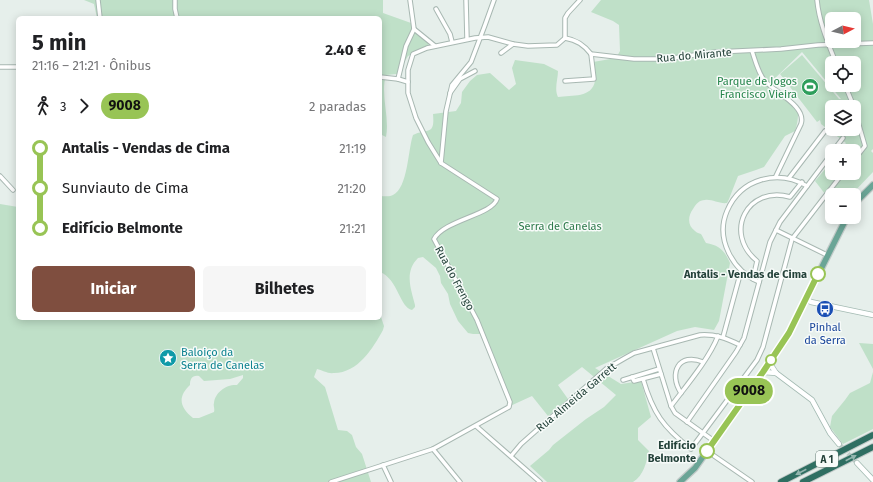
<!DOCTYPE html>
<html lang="pt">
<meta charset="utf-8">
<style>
:root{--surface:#fff;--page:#f6f6f6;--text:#202124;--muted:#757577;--accent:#7f4e3f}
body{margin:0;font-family:"Fira Sans",sans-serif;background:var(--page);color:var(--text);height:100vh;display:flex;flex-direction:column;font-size:15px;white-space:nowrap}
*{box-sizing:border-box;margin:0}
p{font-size:13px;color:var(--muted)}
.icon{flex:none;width:22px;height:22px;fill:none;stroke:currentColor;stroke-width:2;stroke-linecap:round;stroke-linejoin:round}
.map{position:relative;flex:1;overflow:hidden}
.drawer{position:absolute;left:16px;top:16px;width:366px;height:304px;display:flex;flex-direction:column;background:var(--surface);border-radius:6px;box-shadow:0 2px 10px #0003}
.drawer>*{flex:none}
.badge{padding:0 8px;border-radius:13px;font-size:14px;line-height:26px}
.needle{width:26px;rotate:83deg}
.controls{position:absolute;left:825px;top:12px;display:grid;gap:8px}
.controls a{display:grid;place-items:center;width:36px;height:36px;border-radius:6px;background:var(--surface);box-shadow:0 2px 10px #0003;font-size:20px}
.map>.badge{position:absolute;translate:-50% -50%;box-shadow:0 0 0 2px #fff}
.legs{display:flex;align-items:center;gap:6px;height:44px;padding:0 16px;font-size:13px}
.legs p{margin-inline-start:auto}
.overview{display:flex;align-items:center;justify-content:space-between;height:68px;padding:0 16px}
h1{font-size:22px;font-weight:700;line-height:30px}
.cta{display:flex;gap:8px;margin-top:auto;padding:8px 16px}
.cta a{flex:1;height:46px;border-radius:6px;background:var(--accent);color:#fff;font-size:16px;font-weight:700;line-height:46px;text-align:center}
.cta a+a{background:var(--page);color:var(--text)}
ul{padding:0 16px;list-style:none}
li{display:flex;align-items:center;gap:14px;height:40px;font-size:15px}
li i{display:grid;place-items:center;width:6px;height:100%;margin:0 5px;background:currentColor}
li i::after{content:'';width:10px;height:10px;margin:-5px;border:3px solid;border-radius:50%;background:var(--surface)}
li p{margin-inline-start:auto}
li:first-child i{background:linear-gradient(#0000 50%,currentColor 0)}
li:last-child i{background:linear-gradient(currentColor 50%,#0000 0)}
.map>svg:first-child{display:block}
.green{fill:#bfe0c8;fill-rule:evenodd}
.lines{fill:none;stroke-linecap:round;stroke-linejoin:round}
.secondary-tunnel{stroke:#bfccc8;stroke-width:4.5;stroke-dasharray:4.5 2;stroke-linecap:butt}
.street-casing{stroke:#a8b8b2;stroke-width:5.5}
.secondary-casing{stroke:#a4bbb3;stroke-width:6}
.primary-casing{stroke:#c2cac8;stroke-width:8}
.highway-casing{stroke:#c2cac8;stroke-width:8}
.street{stroke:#fff;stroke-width:3.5}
.secondary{stroke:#fff;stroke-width:4.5}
.primary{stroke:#6aa596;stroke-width:5.5}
.highway{stroke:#2f6f62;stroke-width:6}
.oneway{fill:#93b5ae}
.line-1-casing{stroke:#fff;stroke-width:9}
.line-1{stroke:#98c455;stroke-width:6}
.stop-1-dot{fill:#fff;stroke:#98c455;stroke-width:2}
.labels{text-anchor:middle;stroke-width:3;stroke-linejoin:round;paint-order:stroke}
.shield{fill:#f7fbf9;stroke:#637a73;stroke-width:1}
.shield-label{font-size:10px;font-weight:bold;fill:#24423a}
.street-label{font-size:11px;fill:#24423a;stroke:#f7fbf9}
.leisure-label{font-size:11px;fill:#27864d;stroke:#f7fbf9;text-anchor:end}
.park-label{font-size:11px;fill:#2d7a4b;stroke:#f7fbf9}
.stop-label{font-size:11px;font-weight:bold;fill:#24423a;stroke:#f7fbf9;text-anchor:end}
.transit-label{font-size:11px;fill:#164399;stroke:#f7fbf9}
.culture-label{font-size:11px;fill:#0d838f;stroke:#f7fbf9;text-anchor:start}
</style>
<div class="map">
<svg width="873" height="482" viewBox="0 0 873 482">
<rect width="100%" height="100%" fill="#e6efeb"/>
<g class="green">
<path d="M84,0h299v13l28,10 14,14 4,9 -21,10 -11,18 -11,1c-6,20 4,42 0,62l-6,-3v-116h-283l-3,-14z"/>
<path d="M601,0h268l4,24v125l-2,2 2,2v19l-22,23h-19v8l-17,-22 17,-20v12h22v-22h-14l6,-8 -25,-19 -1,-4 -3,2 -37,-48 22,-19 37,44h2l-39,-47 -34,33 10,9 19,11c2,9 1,17 -2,26l-10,5 -21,31 -8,3 -18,6 -9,23 -2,4c-8,1 -15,-4 -22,-3 -6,0 -9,4 -12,9 -5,7 -6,16 2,22 2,2 4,2 6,3 2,3 3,6 5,9 13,2 19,8 24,20l-11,58 -5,9 -19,-3 -18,4 -82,37 26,16 20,-3 10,36 -13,11v12l11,11c-3,12 -5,24 -16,31h-86l-17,-16 19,-16 4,-5 33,-26 18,-12 12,-12 -34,-28 -24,18 10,14 -20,17 -16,-20 -24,11 1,-4 -29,-69h-7l-5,-1 -10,-12 -8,-17 -2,-10 -7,-11 -1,-7 -4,-8 -13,-11 -5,1c-14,14 -7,31 -3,47v2l-3,3c-12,-2 -14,-31 -32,-38v-76c4,0 10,1 13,-1 15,-7 15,-46 20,-60 15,-7 22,1 20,-21l23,-3 5,-8 1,-11 8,-11 7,-6 13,-2 19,17 7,-6 -4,-16 3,-8 29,4 14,7c0,8 -4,18 0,26 14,-2 34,1 37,-16 1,-6 -1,-13 -2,-19l23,-4 4,-7 -1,-26 -6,-4 -22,-9zM832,19h22v22h-22zM832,63h22v22h-22zM832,107h22v22h-22z"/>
<path d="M0,204l18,3v111h362v-4l4,12 -1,4c-10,18 -25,43 -49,43 -6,1 -12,-3 -17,-4l-3,8 11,10 13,43 9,1 5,4 4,12 6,7 9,28h-371zM243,375v3l-6,7c-10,-1 -22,7 -23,18 -1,3 1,5 0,9l-15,6h-6c-13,-10 -16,-21 -3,-33 0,-6 2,-10 9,-9l5,5 26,-2z"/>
<polygon points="859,343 873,344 873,369"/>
<polygon points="873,372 873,429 843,444 830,427 832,416 845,400 850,393 870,383"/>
</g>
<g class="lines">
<polyline class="secondary-tunnel" points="839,444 857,463"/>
<defs>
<g id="street">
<polyline points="98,0 100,18"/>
<polyline points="175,0 175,9 177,18"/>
<polyline points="410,0 414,29 435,46"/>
<polyline points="466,0 467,39"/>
<path d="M817,0c2,22 11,43 19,63"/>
<polyline points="436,9 450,34 452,42"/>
<path d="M565,38c12,2 19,7 26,16l43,5h32l50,-7 65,-3 37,-4 55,-2"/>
<path d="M752,51c3,9 6,21 12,29 10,12 43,26 37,44l-25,52"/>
<polyline points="501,53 513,44"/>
<polyline points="0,67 18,67"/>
<polyline points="380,77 398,79 408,82"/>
<polyline points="398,79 406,46 414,29"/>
<polyline points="565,81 594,79 591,54"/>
<polyline points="845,85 854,107"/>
<polyline points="450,93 460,79 475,71"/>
<polyline points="854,108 865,146 854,160"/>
<polyline points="833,151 843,138"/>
<polyline points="441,163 446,111 452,85 471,62 485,25 494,0"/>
<polyline points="0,176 13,190"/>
<polyline points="789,178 825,131"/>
<polyline points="776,230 827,255"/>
<path d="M753,279l4,-18c-34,-28 -10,-76 33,-64l12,-15"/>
<path d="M759,282c-26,-11 -44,-43 -32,-71 14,-33 51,-42 80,-25"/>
<polyline points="723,337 741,271"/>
<polyline points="653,348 671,406 675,413 714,441"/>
<polyline points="632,377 634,381 661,374"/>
<path d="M643,379c10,34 20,48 48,70l66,-89 6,-13 29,-108 51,-66"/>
<polyline points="623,380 659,369"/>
<path d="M681,393c-13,-20 -2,-41 22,-31"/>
<path d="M671,406c15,-20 38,-47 47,-70"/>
<polyline points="687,422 736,352 744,338 770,242 780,222 832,153"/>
<polyline points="476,426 540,482"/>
<polyline points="433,449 460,482"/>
<polyline points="707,451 752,482"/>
<path d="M511,456l10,-12 85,-75 19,-11 9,-5 66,-18c15,-1 26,3 40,10"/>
<polyline points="383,465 391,482"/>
<path d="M331,482l102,-33 76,-42 1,-5 -33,-82 -43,-81c10,-19 58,-24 63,-40l-56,-36 -13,-21 -12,-24 -8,-25v-23l5,-16 14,-6 48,-10 13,-1 25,7 15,2 29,-1 8,-7v-20l3,-5 12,-13"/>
</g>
<g id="secondary">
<polyline points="806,299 811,302 873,315"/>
<polyline points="769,362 776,373 812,400 830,433 839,444"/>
<polyline points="763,372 776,373"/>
<polyline points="857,463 873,480"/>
</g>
<g id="primary">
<polyline points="854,204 873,185"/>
<polyline points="680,482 695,468 763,372 789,333 847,217"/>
</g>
<g id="highway">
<polyline points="781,482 873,435"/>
<polyline points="803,482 873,447"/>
</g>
</defs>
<use href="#street" class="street-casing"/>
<use href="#secondary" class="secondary-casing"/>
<use href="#primary" class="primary-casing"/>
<use href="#highway" class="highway-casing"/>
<use href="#street" class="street"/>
<use href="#secondary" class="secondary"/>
<use href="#primary" class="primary"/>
<use href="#highway" class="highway"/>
</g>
<defs><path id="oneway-solid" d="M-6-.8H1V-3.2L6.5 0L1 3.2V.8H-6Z"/></defs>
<g class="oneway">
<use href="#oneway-solid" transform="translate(851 458) rotate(-27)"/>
<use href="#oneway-solid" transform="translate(801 472) rotate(153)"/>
</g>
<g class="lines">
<defs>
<polyline id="line-1" points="707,451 763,372 789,333 818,274"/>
</defs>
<use href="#line-1" class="line-1-casing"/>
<use href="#line-1" class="line-1"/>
</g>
<defs>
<symbol id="stadium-disc" viewBox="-11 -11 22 22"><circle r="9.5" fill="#2e9e5b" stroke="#f7fbf9"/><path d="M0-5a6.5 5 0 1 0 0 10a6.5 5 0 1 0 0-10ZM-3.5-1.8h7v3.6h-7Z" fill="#fff"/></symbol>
<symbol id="bus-disc" viewBox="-11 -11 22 22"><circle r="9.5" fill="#1a4fb4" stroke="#f7fbf9"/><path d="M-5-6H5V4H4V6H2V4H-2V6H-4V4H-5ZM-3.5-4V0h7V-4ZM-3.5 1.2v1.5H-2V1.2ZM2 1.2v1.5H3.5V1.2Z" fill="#fff"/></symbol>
<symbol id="sight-disc" viewBox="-11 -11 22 22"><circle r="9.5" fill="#0f9aa8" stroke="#f7fbf9"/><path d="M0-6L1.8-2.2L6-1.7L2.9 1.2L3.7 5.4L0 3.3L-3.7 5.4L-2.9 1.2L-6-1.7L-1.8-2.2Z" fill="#fff"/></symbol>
</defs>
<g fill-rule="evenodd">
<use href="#stadium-disc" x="800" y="77" width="20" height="20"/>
<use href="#bus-disc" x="815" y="299" width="20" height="20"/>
<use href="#sight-disc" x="158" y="348" width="20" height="20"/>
</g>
<g class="stop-1-dot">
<circle cx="818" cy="274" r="7"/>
<circle cx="771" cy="360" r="5"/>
<circle cx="707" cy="451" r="7"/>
</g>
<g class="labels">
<rect class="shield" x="816" y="451" width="22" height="16" rx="3"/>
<g class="shield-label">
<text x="827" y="463">A 1</text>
</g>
<g class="street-label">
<text transform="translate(694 55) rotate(-5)" y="4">Rua do Mirante</text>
<text transform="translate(455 278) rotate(62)" y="4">Rua do Frengo</text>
<text transform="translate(576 397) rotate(-40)" y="4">Rua Almeida Garrett</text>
</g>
<g class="leisure-label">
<text x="797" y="85">Parque de Jogos<tspan x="797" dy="13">Francisco Vieira</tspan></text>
</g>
<g class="park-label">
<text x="560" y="230">Serra de Canelas</text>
</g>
<g class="stop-label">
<text x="807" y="278">Antalis - Vendas de Cima</text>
<text x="696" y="449">Edifício<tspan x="696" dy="13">Belmonte</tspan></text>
</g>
<g class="transit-label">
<text x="825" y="331">Pinhal<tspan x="825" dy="13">da Serra</tspan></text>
</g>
<g class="culture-label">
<text x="181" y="356">Baloiço da<tspan x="181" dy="13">Serra de Canelas</tspan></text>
</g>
</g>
</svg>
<div class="controls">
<a><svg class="needle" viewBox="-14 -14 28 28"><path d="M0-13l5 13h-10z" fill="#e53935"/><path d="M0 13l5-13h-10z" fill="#757577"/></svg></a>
<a><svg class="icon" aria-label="locate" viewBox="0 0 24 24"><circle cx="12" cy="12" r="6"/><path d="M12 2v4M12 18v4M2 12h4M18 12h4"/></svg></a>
<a><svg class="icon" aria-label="layers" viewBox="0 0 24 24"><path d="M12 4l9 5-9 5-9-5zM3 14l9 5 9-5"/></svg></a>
<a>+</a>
<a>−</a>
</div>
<b class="badge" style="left:749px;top:391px;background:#98c455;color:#111">9008</b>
<section class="drawer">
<div class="overview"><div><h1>5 min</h1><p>21:16 – 21:21 · Ônibus</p></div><b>2.40 €</b></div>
<div class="legs"><svg class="icon" aria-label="walk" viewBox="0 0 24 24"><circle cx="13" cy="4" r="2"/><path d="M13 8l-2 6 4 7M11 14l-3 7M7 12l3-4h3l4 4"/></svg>3<svg class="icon" aria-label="forward" viewBox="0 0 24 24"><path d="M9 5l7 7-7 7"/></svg><b class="badge" style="background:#98c455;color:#111">9008</b><p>2 paradas</p></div>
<ul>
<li><i style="color:#98c455"></i><b>Antalis - Vendas de Cima</b><p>21:19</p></li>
<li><i style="color:#98c455"></i><span>Sunviauto de Cima</span><p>21:20</p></li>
<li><i style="color:#98c455"></i><b>Edifício Belmonte</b><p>21:21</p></li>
</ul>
<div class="cta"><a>Iniciar</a><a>Bilhetes</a></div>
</section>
</div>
